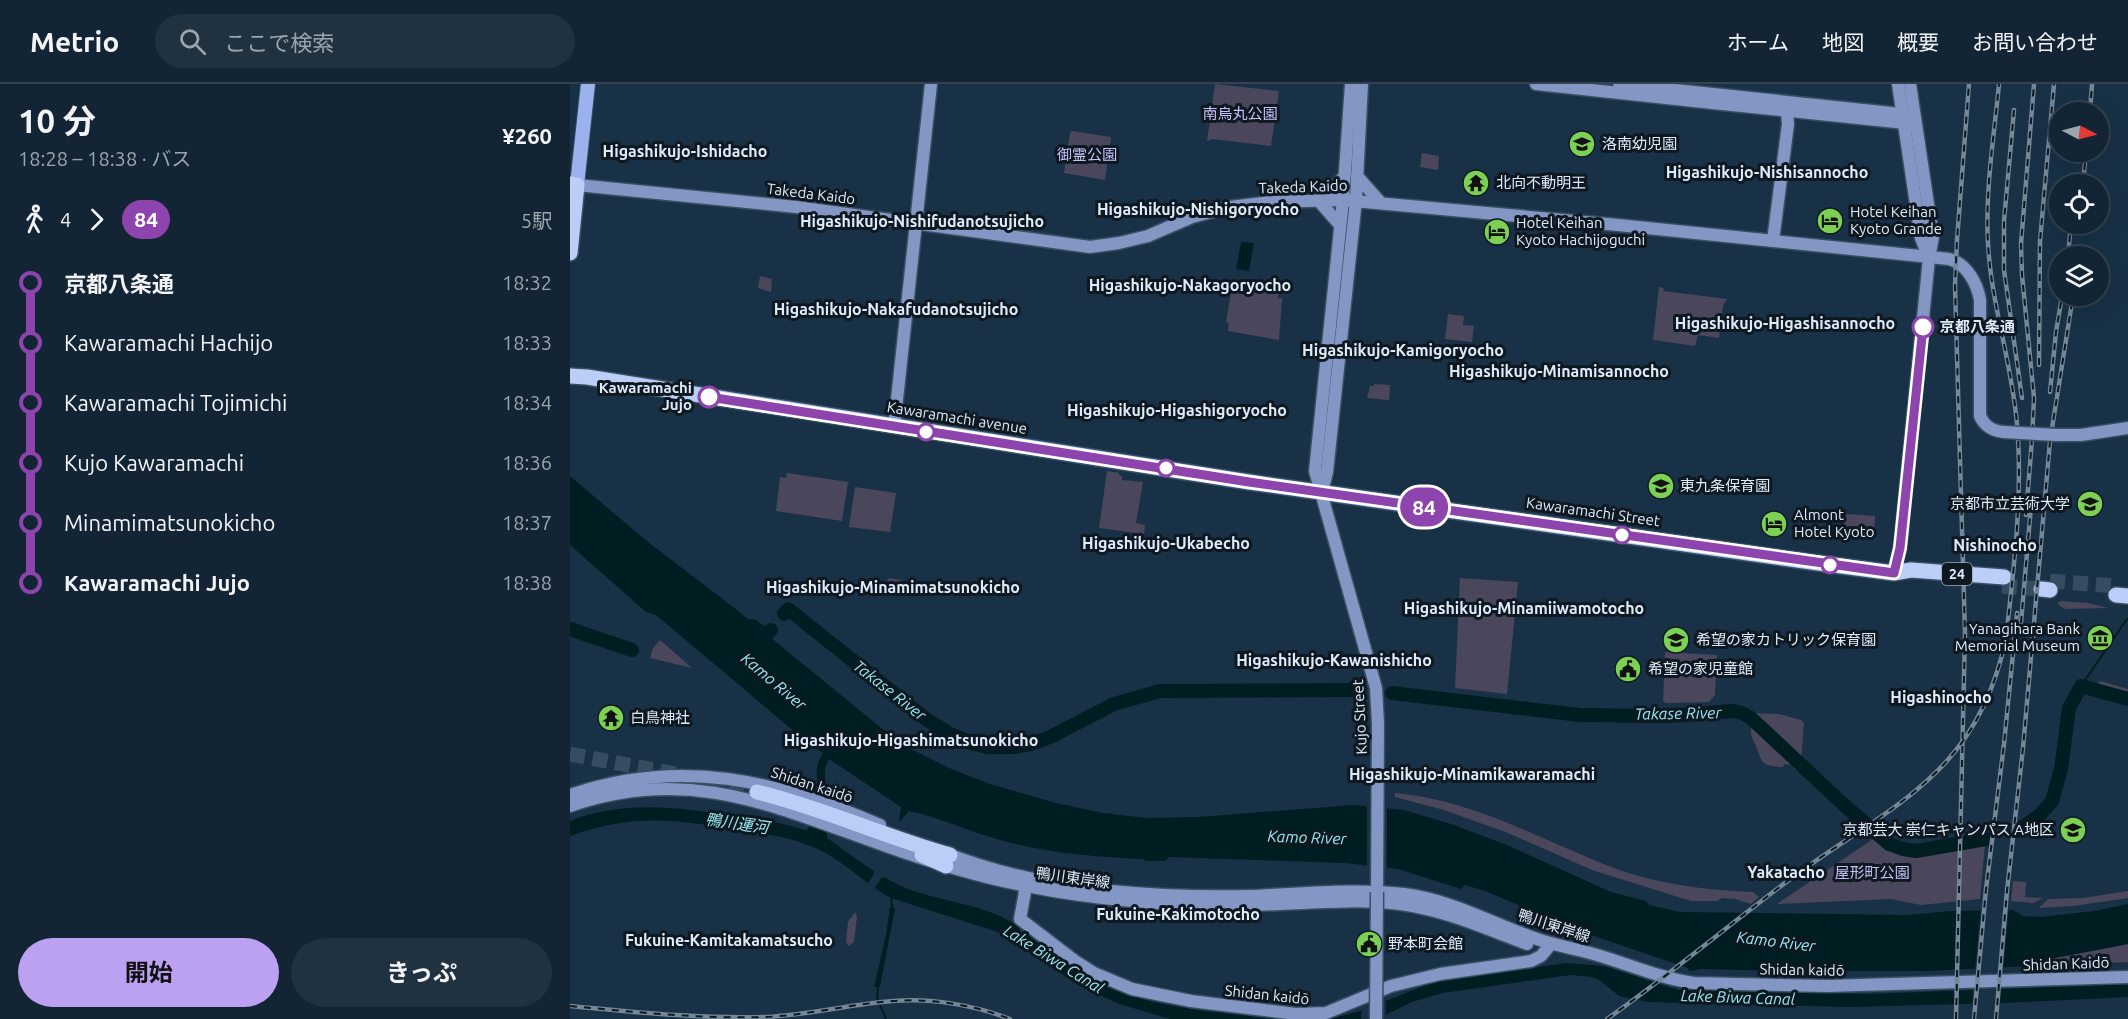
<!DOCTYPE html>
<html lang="ja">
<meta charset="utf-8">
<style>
:root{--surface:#132534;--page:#203140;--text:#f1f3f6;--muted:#9da5ac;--line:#32424f;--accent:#bca0f2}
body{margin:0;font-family:Ubuntu,"Noto Sans JP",sans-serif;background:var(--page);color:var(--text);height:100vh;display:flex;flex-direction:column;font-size:22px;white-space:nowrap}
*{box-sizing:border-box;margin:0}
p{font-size:20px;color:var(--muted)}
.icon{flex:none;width:33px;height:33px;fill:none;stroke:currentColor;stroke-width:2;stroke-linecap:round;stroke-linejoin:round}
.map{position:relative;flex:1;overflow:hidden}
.details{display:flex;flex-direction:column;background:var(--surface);width:570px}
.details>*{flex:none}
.badge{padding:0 12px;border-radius:20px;font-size:21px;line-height:39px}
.needle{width:39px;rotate:96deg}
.controls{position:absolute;left:1479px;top:18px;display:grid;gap:12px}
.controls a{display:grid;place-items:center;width:60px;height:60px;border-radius:50%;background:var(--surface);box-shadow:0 6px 24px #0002,0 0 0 2px var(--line);font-size:30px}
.map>.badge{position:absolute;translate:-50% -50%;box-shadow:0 0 0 3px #fff}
.legs{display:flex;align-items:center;gap:9px;height:66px;padding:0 18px;font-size:20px}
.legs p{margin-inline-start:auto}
.headline{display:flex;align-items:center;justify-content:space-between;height:102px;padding:0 18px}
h1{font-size:33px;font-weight:700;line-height:45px}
.button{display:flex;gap:12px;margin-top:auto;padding:12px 18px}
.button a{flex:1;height:69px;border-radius:36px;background:var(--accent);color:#111;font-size:24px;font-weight:700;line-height:69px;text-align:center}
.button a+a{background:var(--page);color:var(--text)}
ul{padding:0 18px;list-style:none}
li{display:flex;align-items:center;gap:21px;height:60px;font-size:22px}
li i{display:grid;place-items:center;width:9px;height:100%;margin:0 8px;background:currentColor}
li i::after{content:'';width:15px;height:15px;margin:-8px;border:4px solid;border-radius:50%;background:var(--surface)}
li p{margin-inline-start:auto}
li:first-child i{background:linear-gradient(#0000 50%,currentColor 0)}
li:last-child i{background:linear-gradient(currentColor 50%,#0000 0)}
header{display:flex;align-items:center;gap:36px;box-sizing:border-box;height:84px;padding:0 30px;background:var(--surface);border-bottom:2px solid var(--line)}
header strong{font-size:28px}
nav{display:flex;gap:33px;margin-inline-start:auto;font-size:21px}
.search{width:420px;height:54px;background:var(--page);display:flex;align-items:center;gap:15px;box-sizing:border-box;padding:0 21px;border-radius:33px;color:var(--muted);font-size:22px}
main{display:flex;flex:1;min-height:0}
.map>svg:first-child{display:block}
.green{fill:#4a475c}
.water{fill:#001e21}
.pier{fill:#193146}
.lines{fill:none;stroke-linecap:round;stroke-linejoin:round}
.stream{stroke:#001e21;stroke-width:2}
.river{stroke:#001e21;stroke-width:14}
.highway-tunnel{stroke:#364d61;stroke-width:15;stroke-dasharray:15 8;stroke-linecap:butt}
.secondary-casing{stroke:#384f63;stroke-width:15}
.primary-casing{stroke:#384f63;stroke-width:16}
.highway-casing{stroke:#384f63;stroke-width:18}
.secondary{stroke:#8496c4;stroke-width:12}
.primary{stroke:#9bb2ee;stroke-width:14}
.highway{stroke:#bccdf8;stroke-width:15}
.rail-casing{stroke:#738798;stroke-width:4.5}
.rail{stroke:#0e1821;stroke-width:2;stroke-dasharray:7;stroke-linecap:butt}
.secondary-bridge-casing{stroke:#384f63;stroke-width:15;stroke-linecap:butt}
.secondary-bridge{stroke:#8496c4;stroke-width:12}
.line-1-casing{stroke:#fff;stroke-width:14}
.line-1{stroke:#8e44ad;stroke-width:9}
.stop-1-dot{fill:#fff;stroke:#8e44ad;stroke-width:3}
.labels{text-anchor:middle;stroke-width:6;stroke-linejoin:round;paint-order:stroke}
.shield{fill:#0e1821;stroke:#9facb8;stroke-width:1.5}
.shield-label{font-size:14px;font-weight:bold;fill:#ddebf9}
.park-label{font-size:15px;fill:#c8c1f8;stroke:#0e1821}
.poi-label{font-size:15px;fill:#ddebf9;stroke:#0e1821;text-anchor:start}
.street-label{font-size:15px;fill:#ddebf9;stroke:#0e1821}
.stop-label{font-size:15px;font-weight:bold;fill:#ddebf9;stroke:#0e1821;text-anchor:start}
.neighbourhood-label{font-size:16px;font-weight:bold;fill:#ddebf9;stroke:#0e1821}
.water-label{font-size:16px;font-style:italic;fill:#9ae6ed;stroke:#0e1821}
</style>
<header>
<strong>Metrio</strong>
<div class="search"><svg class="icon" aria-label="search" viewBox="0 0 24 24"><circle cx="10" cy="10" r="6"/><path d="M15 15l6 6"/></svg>ここで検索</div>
<nav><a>ホーム</a><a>地図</a><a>概要</a><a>お問い合わせ</a></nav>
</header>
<main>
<section class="details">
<div class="headline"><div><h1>10 分</h1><p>18:28 – 18:38 · バス</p></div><b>¥260</b></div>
<div class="legs"><svg class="icon" aria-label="walk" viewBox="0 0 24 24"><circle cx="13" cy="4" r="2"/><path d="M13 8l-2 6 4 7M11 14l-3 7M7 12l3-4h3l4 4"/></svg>4<svg class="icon" aria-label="forward" viewBox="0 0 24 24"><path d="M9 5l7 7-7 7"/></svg><b class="badge" style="background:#8e44ad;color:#fff">84</b><p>5駅</p></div>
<ul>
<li><i style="color:#8e44ad"></i><b>京都八条通</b><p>18:32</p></li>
<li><i style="color:#8e44ad"></i><span>Kawaramachi Hachijo</span><p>18:33</p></li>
<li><i style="color:#8e44ad"></i><span>Kawaramachi Tojimichi</span><p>18:34</p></li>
<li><i style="color:#8e44ad"></i><span>Kujo Kawaramachi</span><p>18:36</p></li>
<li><i style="color:#8e44ad"></i><span>Minamimatsunokicho</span><p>18:37</p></li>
<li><i style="color:#8e44ad"></i><b>Kawaramachi Jujo</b><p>18:38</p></li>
</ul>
<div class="button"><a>開始</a><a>きっぷ</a></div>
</section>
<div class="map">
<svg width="1558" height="935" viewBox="0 0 1558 935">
<rect width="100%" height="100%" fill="#193146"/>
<g class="green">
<polygon points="645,0 709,7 701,62 643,55 637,57"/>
<polygon points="502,47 541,53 535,96 494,89 500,49"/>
<polygon points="852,69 869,72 868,86 850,83"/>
<polygon points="190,192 202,195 201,208 188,204"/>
<polygon points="663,196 709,203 708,214 712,214 709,256 658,247 659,239 656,238"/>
<polygon points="1089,203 1094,204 1093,207 1157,215 1153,222 1149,254 1128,251 1125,262 1083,256"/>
<polygon points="878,230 894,232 893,241 904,242 902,258 875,255"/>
<polygon points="804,300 820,301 819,316 797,314 800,302 804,302"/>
<polygon points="537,387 549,389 549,391 552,392 552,396 573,398 566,439 575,441 574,450 529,444"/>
<polygon points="217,389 278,398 272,437 206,427 210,393 216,394"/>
<polygon points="285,403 326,409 320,448 279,443"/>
<polygon points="1276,430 1305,432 1304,447 1273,444"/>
<polygon points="318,494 332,496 331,508 317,507"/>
<polygon points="890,494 948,498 937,610 885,604"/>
<polygon points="1491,517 1518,519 1538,524 1494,525 1487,519"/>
<polygon points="90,556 122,584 80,574 83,564"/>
<polygon points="1095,568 1147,571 1145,611 1139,618 1096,619 1093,617"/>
<polygon points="1530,597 1558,605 1558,619 1522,610"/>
<polygon points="1179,629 1209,630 1231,636 1234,639 1231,676"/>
<path d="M1182,640l49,44v2l-7,-1 -2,-4 -8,-1 -1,3c-24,-1 -20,-5 -28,-23 -4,-8 -5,-10 -3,-20z"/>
<path d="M825,709c75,7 138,42 206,70 48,20 101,27 152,29l6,5 -8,7 -16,-5 -13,-1 -5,3h-26l-99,-31 -84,-37 -64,-23 -49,-13z"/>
<polygon points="1303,755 1322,767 1349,771 1415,759 1410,815 1351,821 1321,815 1207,820"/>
<polygon points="1443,797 1456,798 1455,813 1473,814 1463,819 1441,817"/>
<polygon points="1558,807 1558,814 1503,822 1469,824 1478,815 1513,814"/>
<polygon points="285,828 287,833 284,858 279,862 276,858 278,838"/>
<polygon points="1558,860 1558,878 1463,882 1464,878"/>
</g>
<g class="water">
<polygon points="671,158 684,159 679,187 666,185"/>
<path d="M0,392l78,66 89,68 143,117 31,22 38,19 41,16 66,19 47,10 43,5 52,-1 156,-12 50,5 47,14 56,21 104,47 35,9 3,4 31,7 227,3 43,-4 63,-1 10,6 17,1 54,-6 34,-7v40l-94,18 -1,4 -107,5h-128l-11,-2 1,5 -7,1 -1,-4 -78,-2 -13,2 -1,-3 -103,-35 -100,-42 -20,-6 -4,4 -63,-20 -53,-6 -176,-6 -4,4h-19l-3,-2c-50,-2 -98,-6 -146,-20 -30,-8 -58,-22 -88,-28l-10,11 2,-15 -72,-48c-8,13 -2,26 -2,39 0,14 0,27 0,40 26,18 51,39 81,51 30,11 62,14 92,27 34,17 61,45 94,64 55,30 122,31 183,39h-107l-51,-15 -43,-20 -72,-50 -113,-36c-26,-14 -46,-36 -73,-49 -27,-12 -55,-16 -84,-20 -64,-10 -101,-15 -164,7v-15c53,-21 109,-14 163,-5 25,3 49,7 72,14l3,-1c3,-12 10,-26 10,-38 0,-17 -5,-22 5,-38l-21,-15 -146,-123 -10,-3 -76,-67z"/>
<polygon points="320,823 325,824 310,903 304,903 316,851"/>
<polygon points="996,879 1034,882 1108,906 1299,910 1558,900 1558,913 1434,919 1281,923 1078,918 1049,912 1031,897 1022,893 1001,891 873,909 842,918 807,935 760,935 790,927 864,898"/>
</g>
<g class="pier">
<polygon points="797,720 817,721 817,787 797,785"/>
<polygon points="304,785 315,793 311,794 303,807 296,802 304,790"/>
<polygon points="1439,823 1433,886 1405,887 1411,824"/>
<polygon points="449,842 461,849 457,851 450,863 442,858 450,846"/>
<polygon points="1431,902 1430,922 1402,922 1403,903"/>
<polygon points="816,913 816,934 791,935 792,925"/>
</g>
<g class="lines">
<g class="stream">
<polyline points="1511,602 1557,535"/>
<polyline points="321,812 322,824"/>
<polyline points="308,901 307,914 316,935"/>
</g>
<g class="river">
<polyline points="214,530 218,525 356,635 380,650 404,660 418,663 444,663 461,660 480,653 544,620 590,607 789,606"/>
<polyline points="182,542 196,551 201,546"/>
<polyline points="0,545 62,566"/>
<polyline points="822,609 1010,631 1098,632 1163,627 1172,629 1181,634 1273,720 1319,760 1333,765 1346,767 1416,755"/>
<polyline points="1447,747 1469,732 1482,717 1491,685 1499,624 1511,602 1558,615"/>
</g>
<g class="highway-tunnel">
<polyline points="1480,497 1547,502"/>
<polyline points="1432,502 1471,505"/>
<polyline points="0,670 111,691"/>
<polyline points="137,696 187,708"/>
</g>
<defs>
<g id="secondary">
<polyline points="781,0 773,116 745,387 806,604 808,640 807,808"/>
<path d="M966,0c126,14 253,27 379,40"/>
<polyline points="1049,0 1331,30 1338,33"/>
<polyline points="1328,0 1351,154 1359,174"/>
<polyline points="787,92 810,118"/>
<path d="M7,101l219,22 294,40 29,-4 29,-7 44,-19 38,-10 41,-5 72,-2 275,25 331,34c18,5 28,24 31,41v116c5,11 13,15 24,16"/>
<polyline points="770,141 748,116 758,109 774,93"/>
<polyline points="1203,157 1218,40 1217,28"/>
<polyline points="324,343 361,0"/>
<polyline points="1486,351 1511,351 1558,344"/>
<polyline points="752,408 757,388 786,116 792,0"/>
<polyline points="1324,489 1330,464 1359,174 1363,153 1340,0"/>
<path d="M0,711c110,-38 206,-15 310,30"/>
<path d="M0,722c121,-42 207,2 319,41 45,16 91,30 138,39 74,15 150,20 225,19 49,-1 100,-7 148,-1 45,6 85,24 127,40"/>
<path d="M373,768c93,38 207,46 307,44 52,-2 103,-8 154,-2 48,6 89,30 133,45 17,6 35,9 53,14 34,9 68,25 104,30l133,3 301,-9"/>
<polyline points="457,797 450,835 505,877 524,889 562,905 621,917 726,930 756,929 821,902 870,890 961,877 971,872 981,860"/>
</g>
<polyline id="primary" points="7,101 18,0"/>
<g id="highway">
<polyline points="0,100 7,101 0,169"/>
<polyline points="0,292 17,293 679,398 1248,479 1324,489 1341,486 1434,493"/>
<polyline points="1471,505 1480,506"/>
<polyline points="1546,511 1558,512"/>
<path d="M187,708c66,16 128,45 193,63"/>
<polyline points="352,771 376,782"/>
</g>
</defs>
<use href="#secondary" class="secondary-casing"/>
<use href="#primary" class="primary-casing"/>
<use href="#highway" class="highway-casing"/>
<use href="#secondary" class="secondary"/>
<use href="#primary" class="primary"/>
<use href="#highway" class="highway"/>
<defs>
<g id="rail">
<polyline points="1444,26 1434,137 1434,186 1452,314"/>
<polyline points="1520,28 1522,0"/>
<polyline points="1513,100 1516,68"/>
<polyline points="1498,172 1501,140"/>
<polyline points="1469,281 1470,157 1484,0"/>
<polyline points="1480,308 1486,248 1492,212"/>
<polyline points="1456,431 1462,355 1464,314 1452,191 1451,160 1464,0"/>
<polyline points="1451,539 1461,422"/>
<path d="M0,922c65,6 131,13 196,11 43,-2 85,-13 127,-16 39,-3 81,4 117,18"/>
<path d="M1037,935c61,-43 118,-91 178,-136 102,-77 192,-104 221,-245 8,-71 17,-144 11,-214 -5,-61 -26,-120 -29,-181 -3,-53 6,-106 11,-159"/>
<polyline points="1386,935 1395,550 1385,202 1387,156 1399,0"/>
<polyline points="1404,935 1416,805 1434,660 1447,529"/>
<polyline points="1426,935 1437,807 1453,664 1480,357 1503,212"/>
</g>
</defs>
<use href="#rail" class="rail-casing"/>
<use href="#rail" class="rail"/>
<defs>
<g id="secondary-bridge">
<polyline points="1434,348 1486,351"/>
<polyline points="806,935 807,808"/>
</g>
</defs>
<use href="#secondary-bridge" class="secondary-bridge-casing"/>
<use href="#secondary-bridge" class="secondary-bridge"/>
</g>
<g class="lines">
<defs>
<polyline id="line-1" points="139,313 679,398 1324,489 1330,464 1353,243"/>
</defs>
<use href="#line-1" class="line-1-casing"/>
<use href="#line-1" class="line-1"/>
</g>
<defs>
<symbol id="school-disc" viewBox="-11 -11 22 22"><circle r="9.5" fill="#7cd155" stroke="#0e1821"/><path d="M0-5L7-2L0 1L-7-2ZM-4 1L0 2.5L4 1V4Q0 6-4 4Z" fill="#111"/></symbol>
<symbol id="temple-disc" viewBox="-11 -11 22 22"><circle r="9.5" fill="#7cd155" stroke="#0e1821"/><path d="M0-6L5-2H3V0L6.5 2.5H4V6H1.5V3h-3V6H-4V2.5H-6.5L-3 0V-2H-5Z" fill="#111"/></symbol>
<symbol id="hotel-disc" viewBox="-11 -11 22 22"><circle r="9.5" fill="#7cd155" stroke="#0e1821"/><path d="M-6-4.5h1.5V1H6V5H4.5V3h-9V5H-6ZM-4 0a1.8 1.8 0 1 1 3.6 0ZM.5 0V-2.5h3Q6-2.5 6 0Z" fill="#111"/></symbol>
<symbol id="university-disc" viewBox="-11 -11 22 22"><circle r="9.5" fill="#7cd155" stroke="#0e1821"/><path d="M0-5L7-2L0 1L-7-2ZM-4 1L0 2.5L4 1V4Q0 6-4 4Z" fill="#111"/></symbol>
<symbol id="museum-disc" viewBox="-11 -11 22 22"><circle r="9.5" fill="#7cd155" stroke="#0e1821"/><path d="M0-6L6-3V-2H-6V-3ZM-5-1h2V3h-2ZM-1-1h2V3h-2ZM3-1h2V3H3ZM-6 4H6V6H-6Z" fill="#111"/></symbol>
<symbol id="civic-disc" viewBox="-11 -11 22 22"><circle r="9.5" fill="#7cd155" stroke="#0e1821"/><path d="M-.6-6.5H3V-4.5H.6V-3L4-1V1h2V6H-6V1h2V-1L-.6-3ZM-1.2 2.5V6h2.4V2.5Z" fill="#111"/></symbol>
</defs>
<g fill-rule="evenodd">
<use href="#school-disc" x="997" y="45" width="30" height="30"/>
<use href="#temple-disc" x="891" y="84" width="30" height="30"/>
<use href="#hotel-disc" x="1245" y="122" width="30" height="30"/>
<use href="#hotel-disc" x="912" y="133" width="30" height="30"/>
<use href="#school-disc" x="1076" y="387" width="30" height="30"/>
<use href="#university-disc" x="1505" y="405" width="30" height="30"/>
<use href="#hotel-disc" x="1189" y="425" width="30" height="30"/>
<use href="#museum-disc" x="1515" y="539" width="30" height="30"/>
<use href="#school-disc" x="1091" y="541" width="30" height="30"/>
<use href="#civic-disc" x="1043" y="570" width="30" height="30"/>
<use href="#temple-disc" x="26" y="619" width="30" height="30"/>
<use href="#school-disc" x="1488" y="731" width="30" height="30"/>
<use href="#civic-disc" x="784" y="845" width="30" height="30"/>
</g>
<g class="stop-1-dot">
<circle cx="1353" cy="243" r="10"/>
<circle cx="139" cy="313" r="10"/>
<circle cx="356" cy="348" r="8"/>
<circle cx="596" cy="384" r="8"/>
<circle cx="1052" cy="451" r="8"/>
<circle cx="1260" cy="481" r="8"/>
</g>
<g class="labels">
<rect class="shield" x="1372" y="479" width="30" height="22" rx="4.5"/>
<g class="shield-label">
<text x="1387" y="495">24</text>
</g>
<g class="park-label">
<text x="670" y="35">南烏丸公園</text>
<text x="517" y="76">御霊公園</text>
<text x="1302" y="794">屋形町公園</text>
</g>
<g class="poi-label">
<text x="1032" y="65">洛南幼児園</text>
<text x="926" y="104">北向不動明王</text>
<text x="1280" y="133">Hotel Keihan<tspan x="1280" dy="17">Kyoto Grande</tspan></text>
<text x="946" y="144">Hotel Keihan<tspan x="946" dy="17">Kyoto Hachijoguchi</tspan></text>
<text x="1110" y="407">東九条保育園</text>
<text x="1500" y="425" text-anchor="end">京都市立芸術大学</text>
<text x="1224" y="436">Almont<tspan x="1224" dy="17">Hotel Kyoto</tspan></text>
<text x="1510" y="550" text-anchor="end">Yanagihara Bank<tspan x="1510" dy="17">Memorial Museum</tspan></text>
<text x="1126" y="561">希望の家カトリック保育園</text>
<text x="1078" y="590">希望の家児童館</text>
<text x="60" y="639">白鳥神社</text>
<text x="1484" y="751" text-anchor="end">京都芸大 崇仁キャンパス A地区</text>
<text x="818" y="865">野本町会館</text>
</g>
<g class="street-label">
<text transform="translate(733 103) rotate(-2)" y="5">Takeda Kaido</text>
<text transform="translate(241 110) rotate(7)" y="5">Takeda Kaido</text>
<text transform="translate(387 334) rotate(9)" y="5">Kawaramachi avenue</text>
<text transform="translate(1023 428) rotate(8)" y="5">Kawaramachi Street</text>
<text transform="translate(790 633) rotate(-93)" y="5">Kujo Street</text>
<text transform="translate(242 701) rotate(18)" y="5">Shidan kaidō</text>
<text transform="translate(503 794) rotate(8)" y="5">鴨川東岸線</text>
<text transform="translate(984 842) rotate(18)" y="5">鴨川東岸線</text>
<text transform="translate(1496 880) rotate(-2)" y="5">Shidan Kaidō</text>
<text transform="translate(1232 886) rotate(1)" y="5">Shidan kaidō</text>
<text transform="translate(697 911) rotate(6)" y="5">Shidan kaidō</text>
</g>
<g class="stop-label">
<text x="1370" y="248">京都八条通</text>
<text x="122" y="309" text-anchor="end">Kawaramachi<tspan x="122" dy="17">Jujo</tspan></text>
</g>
<g class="neighbourhood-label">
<text x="115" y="73">Higashikujo-Ishidacho</text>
<text x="1197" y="94">Higashikujo-Nishisannocho</text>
<text x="628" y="131">Higashikujo-Nishigoryocho</text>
<text x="352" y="143">Higashikujo-Nishifudanotsujicho</text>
<text x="620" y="207">Higashikujo-Nakagoryocho</text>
<text x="326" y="231">Higashikujo-Nakafudanotsujicho</text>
<text x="1215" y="245">Higashikujo-Higashisannocho</text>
<text x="833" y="272">Higashikujo-Kamigoryocho</text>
<text x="989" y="293">Higashikujo-Minamisannocho</text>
<text x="607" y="332">Higashikujo-Higashigoryocho</text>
<text x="596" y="465">Higashikujo-Ukabecho</text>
<text x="1425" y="467">Nishinocho</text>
<text x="323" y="509">Higashikujo-Minamimatsunokicho</text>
<text x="954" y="530">Higashikujo-Minamiiwamotocho</text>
<text x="764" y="582">Higashikujo-Kawanishicho</text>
<text x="1371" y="619">Higashinocho</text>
<text x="341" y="662">Higashikujo-Higashimatsunokicho</text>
<text x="902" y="696">Higashikujo-Minamikawaramachi</text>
<text x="1216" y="794">Yakatacho</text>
<text x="608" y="836">Fukuine-Kakimotocho</text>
<text x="159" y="862">Fukuine-Kamitakamatsucho</text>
</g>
<g class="water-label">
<text transform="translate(204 597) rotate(40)" y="6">Kamo River</text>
<text transform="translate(320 606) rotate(38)" y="6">Takase River</text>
<text transform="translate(1108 629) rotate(-1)" y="6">Takase River</text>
<text transform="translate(167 739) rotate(8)" y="6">鴨川運河</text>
<text transform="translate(737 753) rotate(2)" y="6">Kamo River</text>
<text transform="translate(1206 857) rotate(7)" y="6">Kamo River</text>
<text transform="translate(484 875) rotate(32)" y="6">Lake Biwa Canal</text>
<text transform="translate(1168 913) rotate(2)" y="6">Lake Biwa Canal</text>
</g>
</g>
</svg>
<div class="controls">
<a><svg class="needle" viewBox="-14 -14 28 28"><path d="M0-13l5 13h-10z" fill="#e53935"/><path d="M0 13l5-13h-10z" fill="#9da5ac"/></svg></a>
<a><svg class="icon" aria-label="locate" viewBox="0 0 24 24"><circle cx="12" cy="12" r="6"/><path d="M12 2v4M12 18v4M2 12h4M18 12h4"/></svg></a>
<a><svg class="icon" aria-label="layers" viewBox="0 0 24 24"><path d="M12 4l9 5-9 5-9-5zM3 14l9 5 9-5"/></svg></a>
</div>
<b class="badge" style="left:854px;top:423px;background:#8e44ad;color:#fff">84</b>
</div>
</main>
